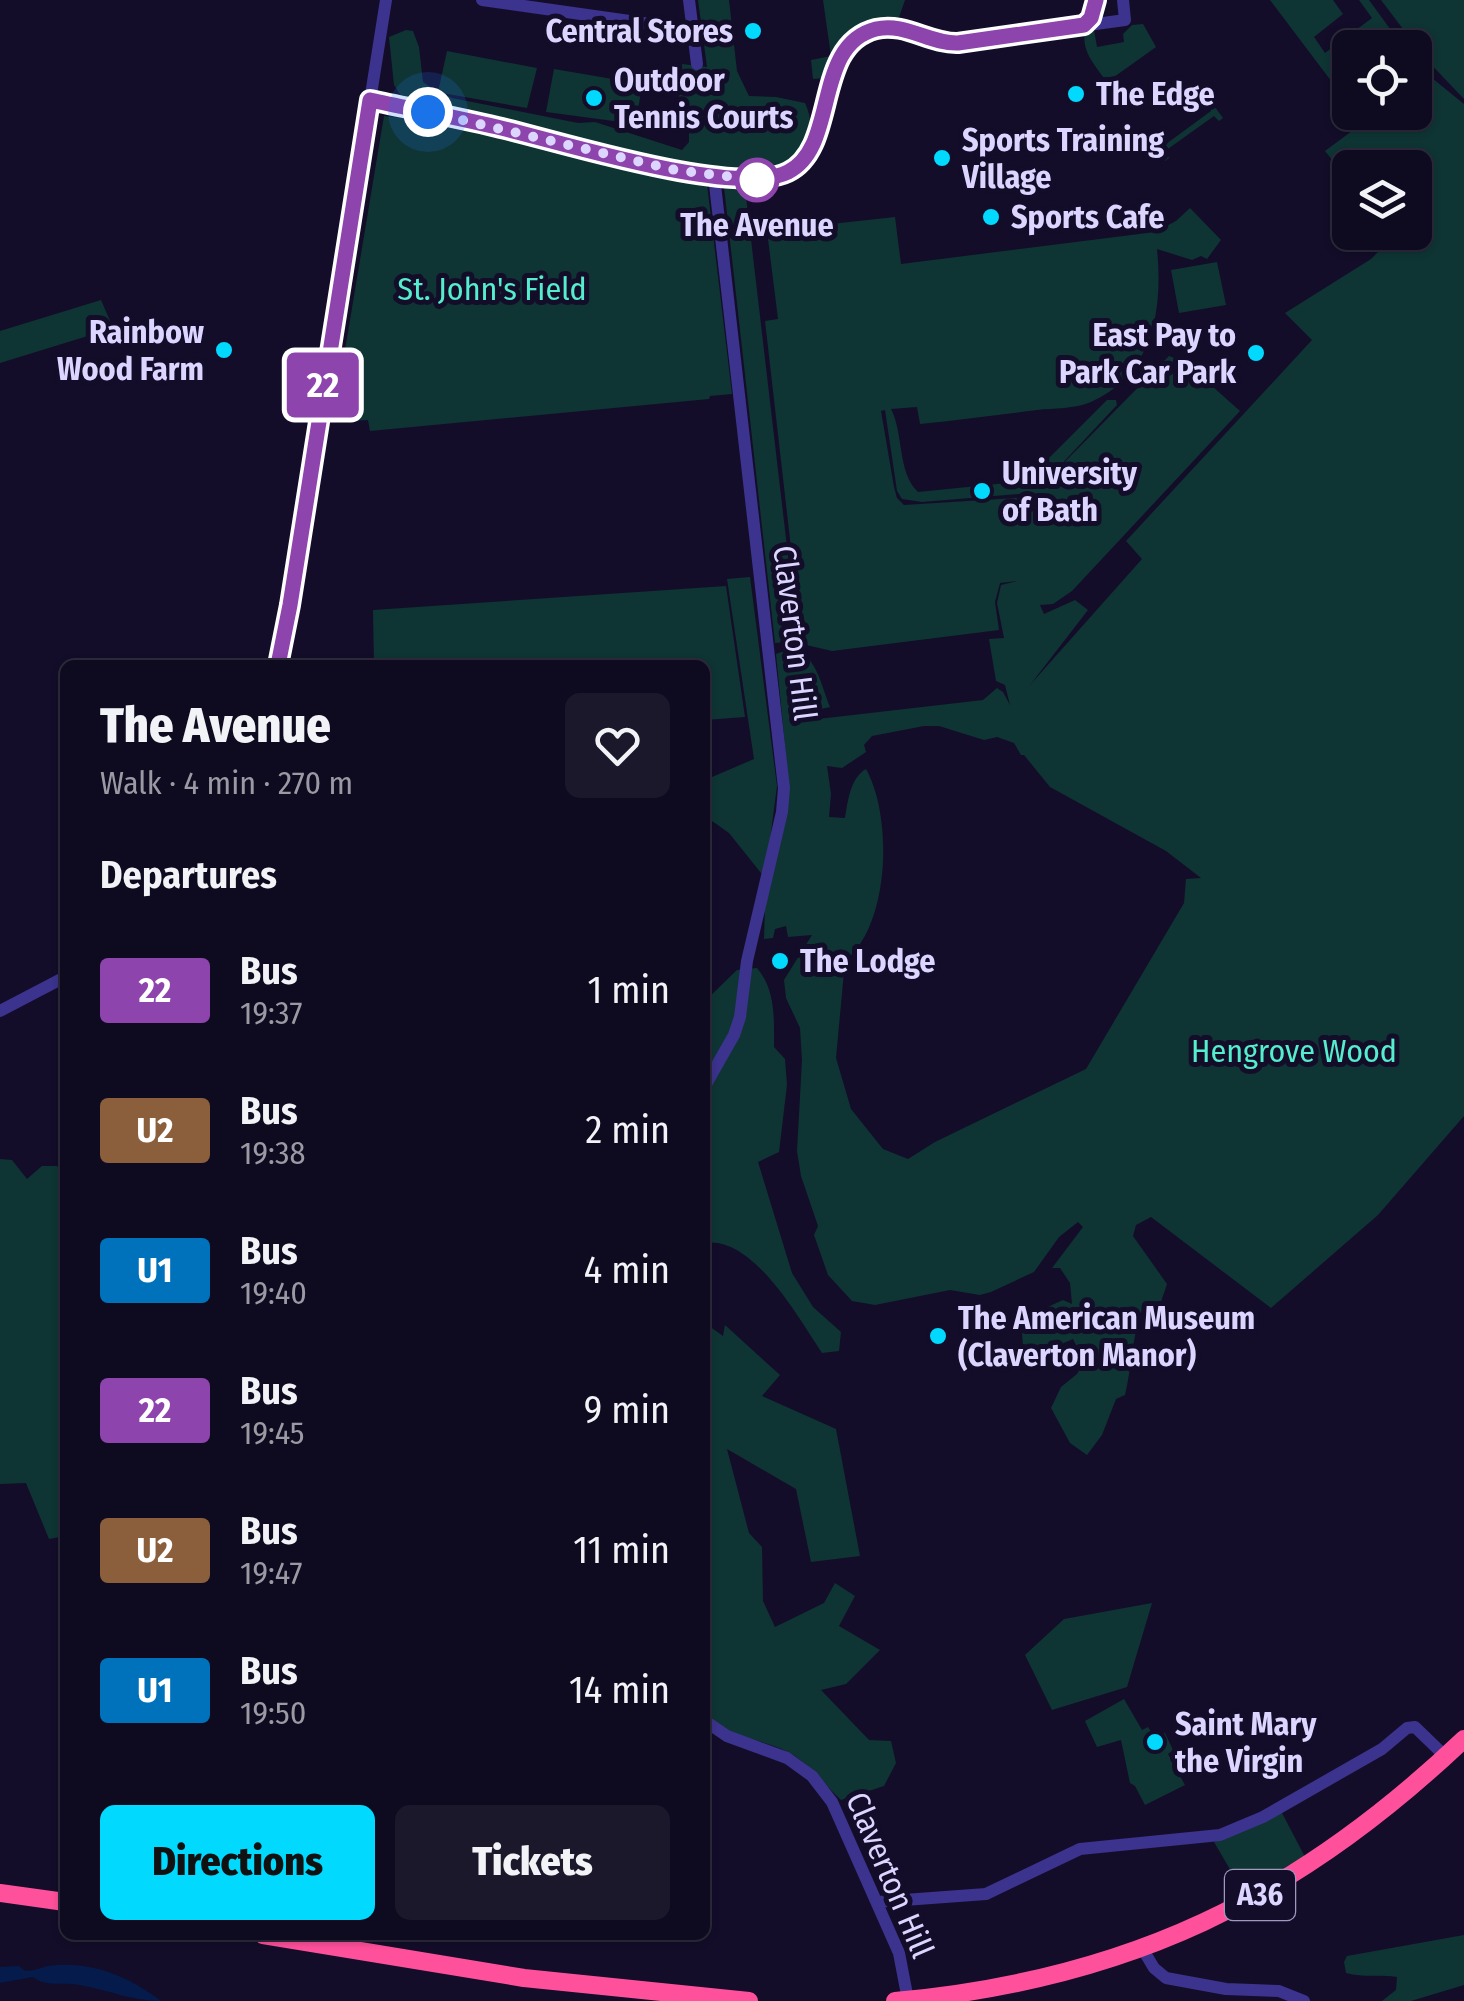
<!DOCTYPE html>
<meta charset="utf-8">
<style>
:root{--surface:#0e0a1f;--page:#1c182c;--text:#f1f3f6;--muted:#9b9aa4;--line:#2e2b3d;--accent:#01d9ff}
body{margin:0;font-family:"Fira Sans Condensed",sans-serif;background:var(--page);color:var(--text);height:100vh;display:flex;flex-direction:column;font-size:38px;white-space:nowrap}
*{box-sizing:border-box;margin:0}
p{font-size:32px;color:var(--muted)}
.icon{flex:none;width:55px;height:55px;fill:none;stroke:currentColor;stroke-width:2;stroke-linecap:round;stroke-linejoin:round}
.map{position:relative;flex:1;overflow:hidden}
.drawer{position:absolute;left:60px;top:660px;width:650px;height:1280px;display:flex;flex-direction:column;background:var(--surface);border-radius:15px;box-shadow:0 2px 8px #0004,0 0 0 2px var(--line)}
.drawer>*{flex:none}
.badge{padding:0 20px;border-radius:8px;font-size:35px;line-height:65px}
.fabs{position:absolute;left:1332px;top:30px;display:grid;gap:20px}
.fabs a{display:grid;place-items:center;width:100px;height:100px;border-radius:15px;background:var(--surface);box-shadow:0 2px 8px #0004,0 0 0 2px var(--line);font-size:50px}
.you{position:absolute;width:50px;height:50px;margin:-25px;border:8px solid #fff;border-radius:50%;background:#1a73e8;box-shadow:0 0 0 15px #1a73e833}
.map>.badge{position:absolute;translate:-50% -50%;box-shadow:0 0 0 5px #fff}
h2{padding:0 40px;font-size:38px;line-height:90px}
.round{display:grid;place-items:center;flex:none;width:105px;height:105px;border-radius:15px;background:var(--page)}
.summary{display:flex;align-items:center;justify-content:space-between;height:170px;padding:0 40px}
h1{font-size:48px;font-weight:800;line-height:75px}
.button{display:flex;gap:20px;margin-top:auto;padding:20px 40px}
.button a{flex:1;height:115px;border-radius:15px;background:var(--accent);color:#111;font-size:40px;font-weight:800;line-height:115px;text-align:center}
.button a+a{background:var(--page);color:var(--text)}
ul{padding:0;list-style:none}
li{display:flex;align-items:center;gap:30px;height:140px;padding:0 40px}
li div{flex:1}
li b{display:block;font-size:38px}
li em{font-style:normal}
li .badge{min-width:110px;font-weight:700;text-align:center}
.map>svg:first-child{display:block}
.green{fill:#0f3434;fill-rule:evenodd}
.water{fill:#041b4b}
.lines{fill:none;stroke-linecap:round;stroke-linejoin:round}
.minor{stroke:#3b338d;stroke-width:12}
.highway{stroke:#ff509c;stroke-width:18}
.line-casing{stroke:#fff;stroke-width:22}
.line{stroke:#8e44ad;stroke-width:15}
.walk{stroke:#dcd5ff;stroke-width:10;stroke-dasharray:0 18}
.poi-dot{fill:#01d9ff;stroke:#130d29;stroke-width:4}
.stop-dot{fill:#fff;stroke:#8e44ad;stroke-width:5}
.labels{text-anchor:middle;stroke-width:10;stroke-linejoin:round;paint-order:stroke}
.shield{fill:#130d29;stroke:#a099bf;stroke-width:2.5}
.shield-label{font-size:30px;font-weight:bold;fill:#dcd5ff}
.poi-label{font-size:32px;font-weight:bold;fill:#dcd5ff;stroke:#130d29;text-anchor:start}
.stop-label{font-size:32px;font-weight:bold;fill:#dcd5ff;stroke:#130d29}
.park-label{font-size:32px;fill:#54edce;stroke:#130d29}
.street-label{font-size:32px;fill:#dcd5ff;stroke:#130d29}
</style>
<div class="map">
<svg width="1464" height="2001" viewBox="0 0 1464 2001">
<rect width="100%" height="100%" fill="#130d29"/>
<g class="green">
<path d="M698,0h31l8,71 12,25 27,1 29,6c15,31 -3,62 -36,68 -47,8 -106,-9 -151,-20 -71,-18 -143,-37 -215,-52l-9,-14 -5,-48 17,-7 7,1 6,16 4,35 15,10 9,-41 90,17 -10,40 -85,-15 10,5 126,25 17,-1 87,28 7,-8v-10l-11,-17c3,-19 -3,-33 4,-51l25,3z"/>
<path d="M823,0h82l-8,23c-42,11 -57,10 -72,55l-12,1 -2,-19 20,-4z"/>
<polygon points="1270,0 1333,0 1343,14 1314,37 1325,53 1372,18 1359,0 1369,0 1401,44 1397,47 1350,48 1350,81 1338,90"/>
<polygon points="1381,0 1464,0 1464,99 1425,58"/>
<path d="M1143,24l13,23 -49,35c-11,-15 -26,-31 -22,-50l9,-2 3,17 27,-5 -1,-8 9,-9z"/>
<polygon points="554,69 642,84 636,124 546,112"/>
<path d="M1427,74l37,30v1012l-86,99 -107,93 -120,-91 -15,8 -3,11 34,48 -6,18 -18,5c-11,28 -11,59 -18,88l-9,4 -14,36 -15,20 -17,-12 -19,-35 10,-21 16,-13 7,-12 -11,-23 -35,15 -15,-7 -2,-28 42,-19 9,4 -2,-21 -10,-15h-8l31,-41 -5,-5 -19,15 -25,35 -43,20 -11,3 -30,-5 -75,15 -23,-4 -24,-26 -14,-40 4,-9 -17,-50 -4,-25 5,-91 -2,-32 -14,-30 -2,-18 28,-45 -24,2 -2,-11 -11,3 -2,9 -9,1 1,-30 24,-123 -13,-132c38,-14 43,26 54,53l-14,3 2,9 165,-19 14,-12 6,4 7,13 -5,-20 -9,-4 -7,-42 15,-1 -7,-35 4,-18 16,-4 -17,2 -5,19 4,28 -167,21 -30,-7 -37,-323 13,-2 -11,-88 128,-14 6,47 254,-32 21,-11 14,-13 31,32 -14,19 -6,-3 -9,4 -35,-11c6,59 -3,125 -66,153 -16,7 -37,6 -54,8 -39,5 -78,10 -117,14l-3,-17 -26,2c13,25 6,63 27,83l99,-10 28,-20 62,-62h9l1,5 -76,81 128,-130 16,6 55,49 -168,180 -19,13 -13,1 4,9 31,-14 13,10 -58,75 112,-126 -16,-18 186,-201 -27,-27 86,-54 22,-22 -3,-4 25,-1v-64h-65v14l-25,-31 51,-38 39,-1v-28zM885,410l12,81 5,8 20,3 108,-9 -14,5 -112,7 -7,-7 -3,-11 -13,-76zM924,726h15l45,14 13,-3 17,6 7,12h3l26,32 116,64 35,27 -15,1 -2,24 -98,166 -151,73 -27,17 -25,-10 -32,-40 -15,-51 9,-97c45,-36 48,-144 21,-192 -16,9 -18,32 -21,49l-16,-1 2,-23 -4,-28 15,2 24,-16 -2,-7 8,-9z"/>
<polygon points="1212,103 1223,118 1219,121 1214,116 1165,151 1169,158 1165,161 1152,144 1157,141 1162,147 1211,111 1208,106"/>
<polygon points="384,116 458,124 707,184 732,394 710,396 709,399 370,431 368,420 333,422"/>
<polygon points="724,187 745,188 798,641 775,643"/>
<polygon points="1217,262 1226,305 1179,313 1171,270"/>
<polygon points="101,300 111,323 104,331 0,363 0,331"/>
<polygon points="750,577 777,786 765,878 729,833 705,816 705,780 754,759 727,579"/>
<polygon points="726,586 745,717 705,720 705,665 374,665 373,610"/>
<path d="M757,968c19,22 17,52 17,79l11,12 2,26 -8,67 -21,10 34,111 21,34 28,25 -2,19 -17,2c-24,-36 -69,-117 -117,-110v-242l32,-31z"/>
<polygon points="0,1159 12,1160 27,1179 42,1166 57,1166 65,1174 65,1536 49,1539 26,1483 0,1484"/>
<path d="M705,1323l18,13 2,-11 55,50 -18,21 74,33 24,127 -49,6 -15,-73 -69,-40 22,84 13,14 1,54 12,26 49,-24 11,-20 20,13 -16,30 41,24 -34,34 -25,6 48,50 22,1 5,22 -12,23 -43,14c-18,-17 -33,-38 -55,-49 -26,-12 -61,-15 -81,-37z"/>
<polygon points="1152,1603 1127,1687 1052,1710 1025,1655 1064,1619"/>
<polygon points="1124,1699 1142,1730 1148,1727 1152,1733 1156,1731 1159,1736 1165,1733 1173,1750 1168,1754 1185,1785 1145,1805 1135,1786 1130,1783 1121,1740 1097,1747 1085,1721"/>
<polygon points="1281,1811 1305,1857 1242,1890 1214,1842"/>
<path d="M1464,1935v50l-53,16h-29l14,-11 1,-13c-19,-3 -33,1 -51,-4l-2,-11 3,-6z"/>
</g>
<path class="water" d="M19,1966l6,5c9,0 15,-3 23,-5 42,-6 80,10 113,35 -32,0 -56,-13 -89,-17 -13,-1 -28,2 -39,-7l-33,6v-16z"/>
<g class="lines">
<g class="minor">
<polyline points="482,0 693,30"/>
<polyline points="689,0 697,64"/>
<polyline points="1083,25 1091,18 1096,0"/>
<path d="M370,100c39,9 80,16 119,25 61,15 249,72 299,47 52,-25 24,-138 96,-144 26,-2 48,16 74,15l167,-23 -2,-20"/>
<polyline points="278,665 290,605 386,0"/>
<polyline points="0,1011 65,977"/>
<polyline points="705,1086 734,1035 740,1017 747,961 782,812 784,788 714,176"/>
<polyline points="705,1721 727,1736 787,1758 812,1776 832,1802 899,1953 908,2000"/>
<polyline points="877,1902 986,1894 1080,1849 1220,1835 1263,1817 1382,1749 1407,1728 1415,1727 1446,1757"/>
<polyline points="1142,1948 1154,1968 1166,1978 1226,1989 1279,1991 1304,2001"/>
</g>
<g class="highway">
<polyline points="0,1893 65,1902"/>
<polyline points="263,1935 524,1978 749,2001"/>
<path d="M895,2001c232,-21 401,-102 569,-262"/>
</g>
</g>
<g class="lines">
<defs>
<path id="line" d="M278,665l12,-60 80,-505c42,9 85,17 127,27 61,14 239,71 291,45 51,-25 24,-127 88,-143 29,-7 54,15 82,14l126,-18 7,-7 5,-18"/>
</defs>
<use href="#line" class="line-casing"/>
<use href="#line" class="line"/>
<polyline class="walk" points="428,112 675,170 757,180"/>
</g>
<g class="poi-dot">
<circle cx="753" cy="31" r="10"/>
<circle cx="1076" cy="94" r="10"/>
<circle cx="594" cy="98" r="10"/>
<circle cx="942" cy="158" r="10"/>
<circle cx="991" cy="217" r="10"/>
<circle cx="224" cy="350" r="10"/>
<circle cx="1256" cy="353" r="10"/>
<circle cx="982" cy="491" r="10"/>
<circle cx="780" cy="961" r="10"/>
<circle cx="938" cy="1336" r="10"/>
<circle cx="1155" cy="1742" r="10"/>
</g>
<circle class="stop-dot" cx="757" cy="180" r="20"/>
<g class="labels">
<rect class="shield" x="1225" y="1870" width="70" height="50" rx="8"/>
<g class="shield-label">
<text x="1260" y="1905">A36</text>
</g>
<g class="poi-label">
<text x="733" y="42" text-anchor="end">Central Stores</text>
<text x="614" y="91">Outdoor<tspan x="614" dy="37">Tennis Courts</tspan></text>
<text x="1096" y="105">The Edge</text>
<text x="962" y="151">Sports Training<tspan x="962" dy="37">Village</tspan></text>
<text x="1011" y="228">Sports Cafe</text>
<text x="204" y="343" text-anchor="end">Rainbow<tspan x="204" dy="37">Wood Farm</tspan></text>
<text x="1236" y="346" text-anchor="end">East Pay to<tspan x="1236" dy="37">Park Car Park</tspan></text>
<text x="1002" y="484">University<tspan x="1002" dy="37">of Bath</tspan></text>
<text x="800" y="972">The Lodge</text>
<text x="958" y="1329">The American Museum<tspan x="958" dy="37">(Claverton Manor)</tspan></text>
<text x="1175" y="1735">Saint Mary<tspan x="1175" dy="37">the Virgin</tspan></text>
</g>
<g class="stop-label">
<text x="757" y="236">The Avenue</text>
</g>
<g class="park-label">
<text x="492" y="300">St. John's Field</text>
<text x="1294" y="1062">Hengrove Wood</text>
</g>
<g class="street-label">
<text transform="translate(795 633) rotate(83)" y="11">Claverton Hill</text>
<text transform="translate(890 1875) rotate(67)" y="11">Claverton Hill</text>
</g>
</g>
</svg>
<div class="fabs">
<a><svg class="icon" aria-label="locate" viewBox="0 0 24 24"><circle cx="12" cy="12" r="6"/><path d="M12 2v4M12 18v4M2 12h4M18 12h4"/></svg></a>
<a><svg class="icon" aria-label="layers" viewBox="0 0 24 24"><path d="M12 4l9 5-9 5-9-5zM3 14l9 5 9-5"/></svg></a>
</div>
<div class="you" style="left:428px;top:112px"></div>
<b class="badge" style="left:323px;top:385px;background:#8e44ad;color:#fff">22</b>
<section class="drawer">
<div class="summary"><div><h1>The Avenue</h1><p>Walk · 4 min · 270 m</p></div><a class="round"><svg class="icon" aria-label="heart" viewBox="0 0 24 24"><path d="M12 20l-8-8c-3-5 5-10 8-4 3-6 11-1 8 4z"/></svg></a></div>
<h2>Departures</h2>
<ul>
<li><span class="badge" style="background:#8e44ad;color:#fff">22</span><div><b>Bus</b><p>19:37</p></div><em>1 min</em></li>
<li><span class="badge" style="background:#8b5e3c;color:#fff">U2</span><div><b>Bus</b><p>19:38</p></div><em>2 min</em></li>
<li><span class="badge" style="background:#0072bc;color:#fff">U1</span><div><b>Bus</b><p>19:40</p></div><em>4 min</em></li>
<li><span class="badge" style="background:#8e44ad;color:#fff">22</span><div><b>Bus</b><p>19:45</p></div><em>9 min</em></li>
<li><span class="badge" style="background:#8b5e3c;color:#fff">U2</span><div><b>Bus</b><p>19:47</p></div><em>11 min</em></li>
<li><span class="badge" style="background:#0072bc;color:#fff">U1</span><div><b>Bus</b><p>19:50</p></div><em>14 min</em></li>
</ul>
<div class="button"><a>Directions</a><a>Tickets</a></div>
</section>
</div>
